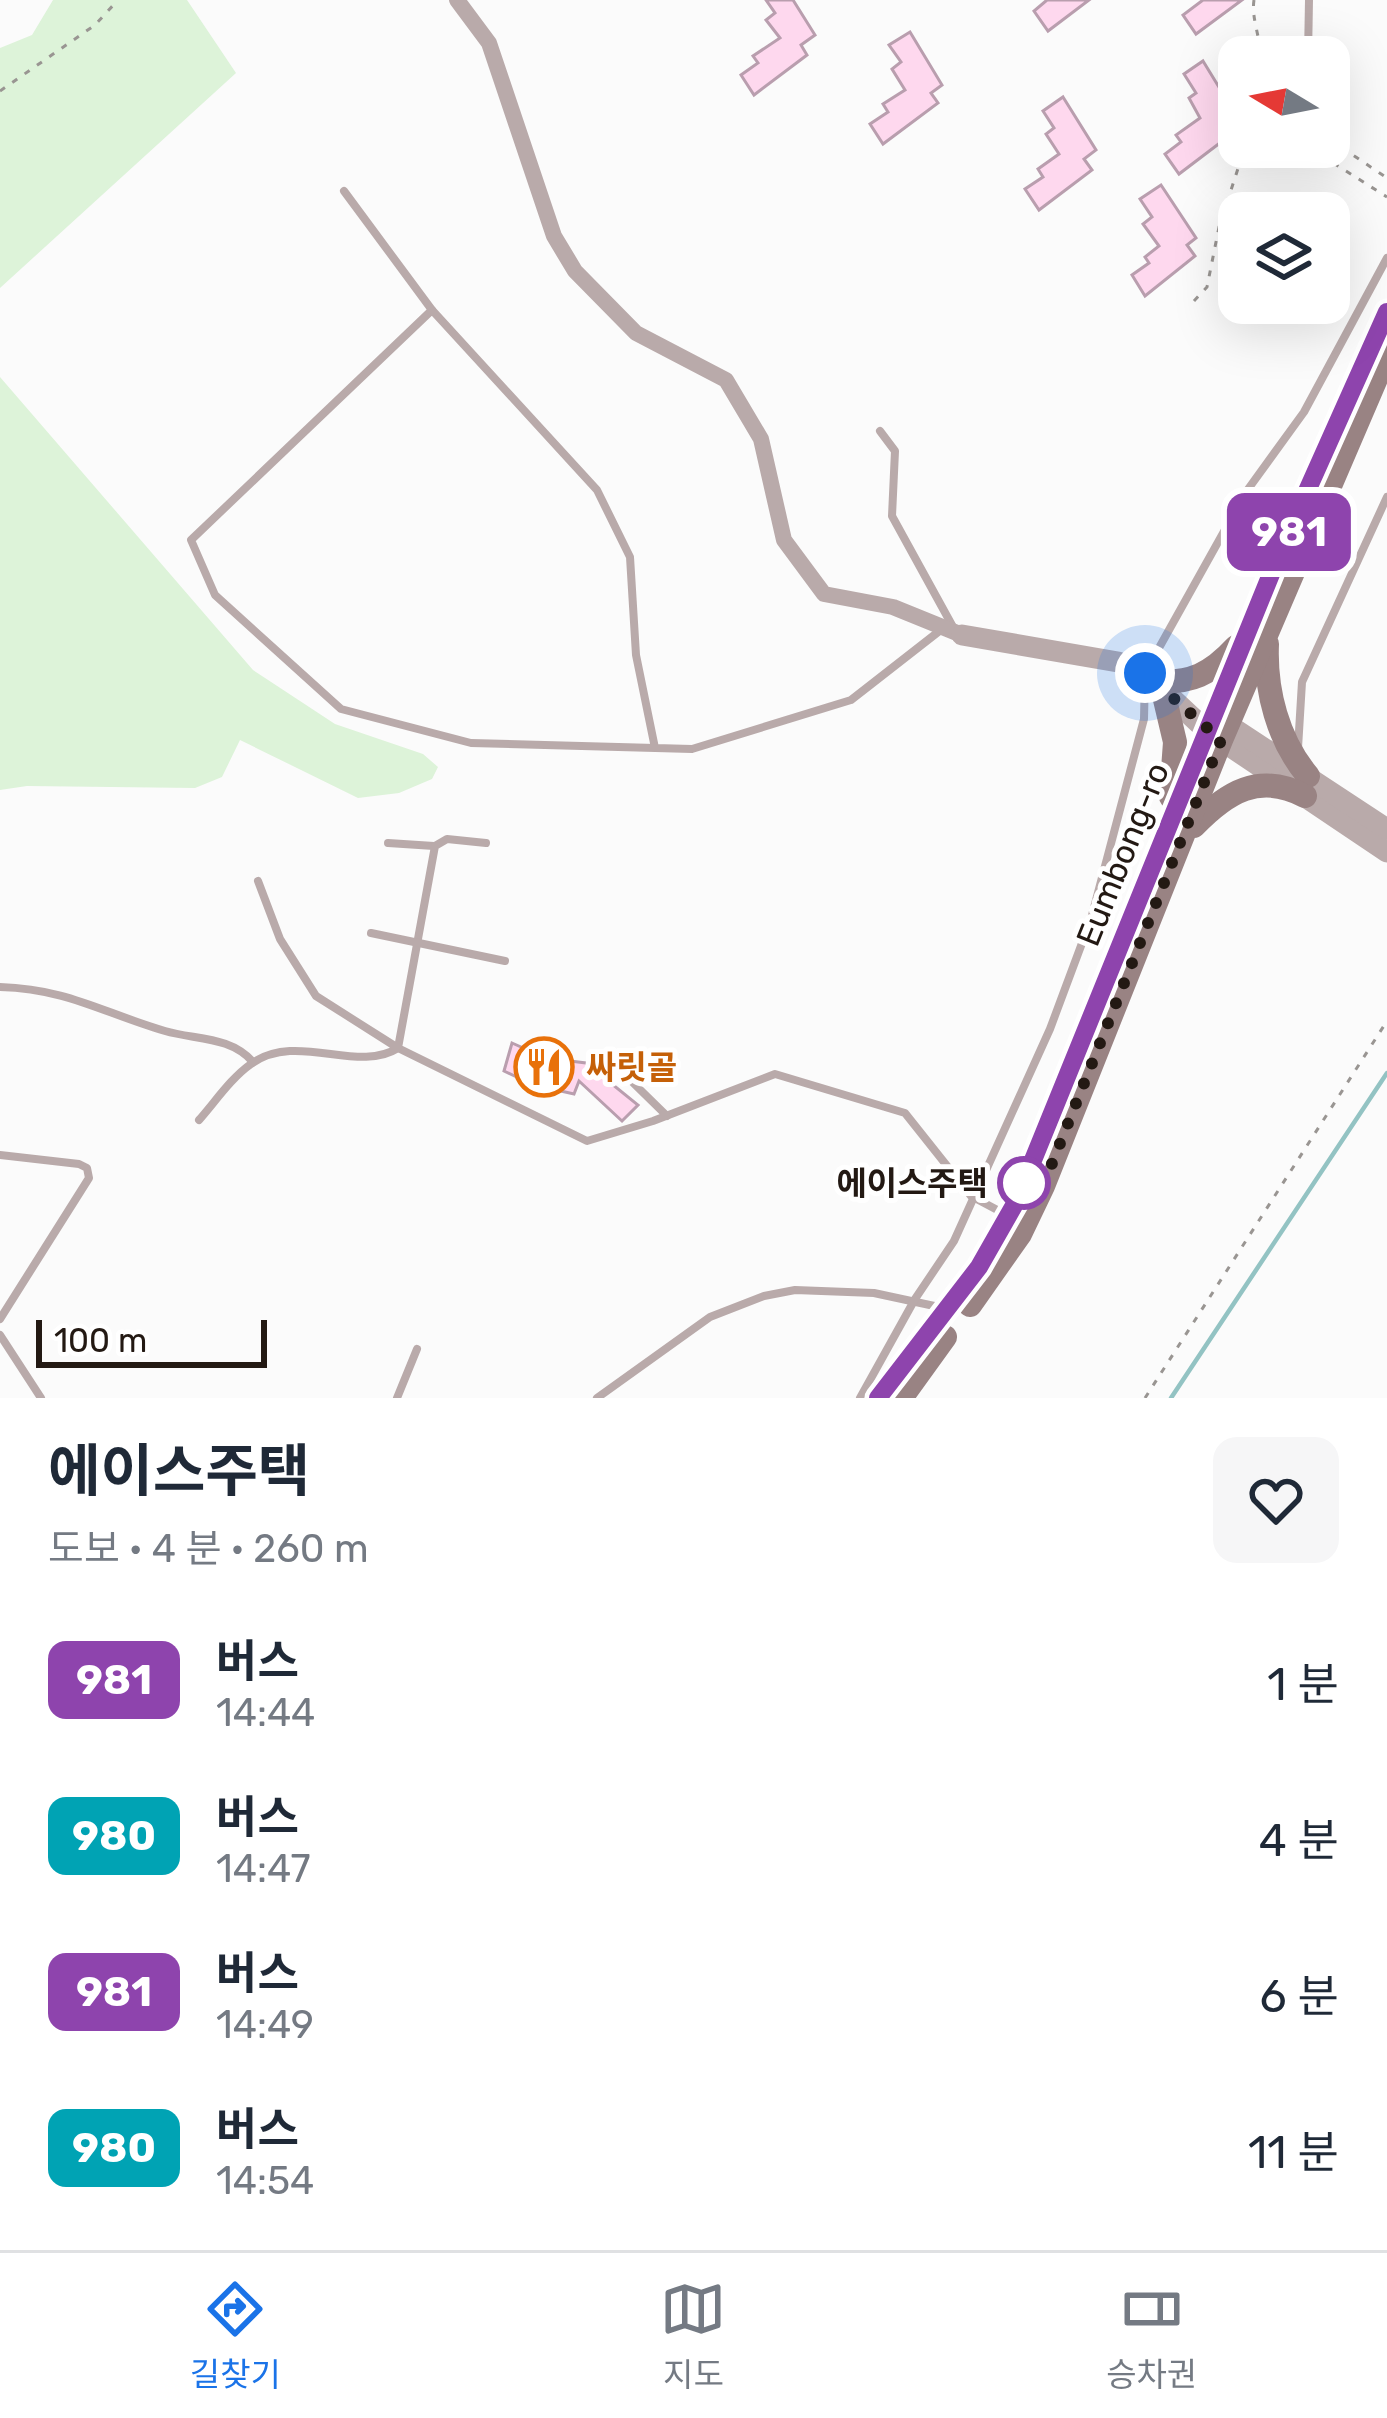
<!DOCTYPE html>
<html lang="ko">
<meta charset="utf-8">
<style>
:root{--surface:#fff;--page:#f6f6f7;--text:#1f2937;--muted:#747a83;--line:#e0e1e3;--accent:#1a73e8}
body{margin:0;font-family:Rubik,"Noto Sans KR",sans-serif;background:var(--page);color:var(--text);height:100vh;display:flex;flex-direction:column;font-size:45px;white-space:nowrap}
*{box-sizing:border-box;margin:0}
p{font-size:39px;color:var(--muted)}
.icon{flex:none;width:66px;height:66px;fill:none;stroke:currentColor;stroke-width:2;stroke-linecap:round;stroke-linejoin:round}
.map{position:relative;height:1398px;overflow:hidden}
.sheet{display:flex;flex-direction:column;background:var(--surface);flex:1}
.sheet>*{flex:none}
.badge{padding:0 24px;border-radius:18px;font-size:42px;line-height:78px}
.needle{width:78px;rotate:280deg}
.tools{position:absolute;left:1218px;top:36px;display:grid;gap:24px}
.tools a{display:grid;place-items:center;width:132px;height:132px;border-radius:24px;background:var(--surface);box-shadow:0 12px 48px #0002;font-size:60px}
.scale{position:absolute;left:36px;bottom:30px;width:231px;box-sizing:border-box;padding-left:12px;border:6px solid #231913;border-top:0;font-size:33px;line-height:42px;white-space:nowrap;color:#231913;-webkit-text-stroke:9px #fff;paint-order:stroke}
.you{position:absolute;width:60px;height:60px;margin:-30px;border:9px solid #fff;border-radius:50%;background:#1a73e8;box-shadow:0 0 0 18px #1a73e833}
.map>.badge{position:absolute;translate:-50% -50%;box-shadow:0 0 0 6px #fff}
.round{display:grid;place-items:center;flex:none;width:126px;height:126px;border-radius:24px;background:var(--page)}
.head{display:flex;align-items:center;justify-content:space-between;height:204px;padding:0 48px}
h1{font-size:57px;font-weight:700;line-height:90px}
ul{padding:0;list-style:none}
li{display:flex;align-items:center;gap:36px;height:156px;padding:0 48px}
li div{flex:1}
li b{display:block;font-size:45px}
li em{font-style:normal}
li .badge{min-width:132px;font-weight:700;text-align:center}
.tab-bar{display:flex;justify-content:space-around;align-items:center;height:168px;border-top:3px solid var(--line);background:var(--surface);font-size:33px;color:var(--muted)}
.tab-bar a{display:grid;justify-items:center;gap:6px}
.tab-bar .current{color:var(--accent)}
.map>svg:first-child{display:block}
.green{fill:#ddf3d9}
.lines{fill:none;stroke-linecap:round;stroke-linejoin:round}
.stream{stroke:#93c3c3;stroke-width:4.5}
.building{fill:#fed8ee;stroke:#b99eae;stroke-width:3}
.path{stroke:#999592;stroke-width:3;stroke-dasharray:6 9;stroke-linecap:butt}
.service{stroke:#b9aaaa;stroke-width:8}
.minor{stroke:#b9aaaa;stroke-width:16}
.tertiary{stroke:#b9aaaa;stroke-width:21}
.secondary{stroke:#998383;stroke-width:24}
.line-casing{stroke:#fff;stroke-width:27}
.line{stroke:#8e44ad;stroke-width:18}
.walk{stroke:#231913;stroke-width:12;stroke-dasharray:0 21.6}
.stop-dot{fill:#fff;stroke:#8e44ad;stroke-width:6}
.labels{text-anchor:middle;stroke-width:10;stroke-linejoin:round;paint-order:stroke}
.street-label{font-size:33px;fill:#231913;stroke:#fff}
.food-label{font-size:33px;font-weight:bold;fill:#c56008;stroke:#fff;text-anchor:start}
.stop-label{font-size:33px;font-weight:bold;fill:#231913;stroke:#fff;text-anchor:end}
</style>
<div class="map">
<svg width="1387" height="1398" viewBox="0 0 1387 1398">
<rect width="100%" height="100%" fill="#fbfbfb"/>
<g class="green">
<polygon points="53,0 187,0 236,73 0,288 0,48 32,35"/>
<polygon points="0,377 253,670 335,724 423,754 438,767 432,779 399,793 358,798 240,740 222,777 195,788 27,786 0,790"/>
</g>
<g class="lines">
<polyline class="stream" points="1171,1398 1387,1073"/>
</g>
<g class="building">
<polygon points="766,0 793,0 815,35 801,45 807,55 754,95 741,75 758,63 753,56 780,38 766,20 775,13"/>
<polygon points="1047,0 1089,0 1048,31 1034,11"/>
<polygon points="1203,0 1242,0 1196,34 1183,15"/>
<polygon points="910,32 942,85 931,93 938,103 883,144 870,124 888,112 883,104 905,90 892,69 901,62 889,45"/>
<polygon points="1203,61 1236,115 1227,121 1233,133 1179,174 1165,154 1181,142 1176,135 1200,118 1189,98 1196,93 1184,74"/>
<polygon points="1063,97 1096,150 1084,159 1092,170 1039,210 1025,189 1043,177 1038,169 1059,154 1046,134 1054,128 1043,111"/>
<polygon points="1161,185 1196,238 1187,245 1195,256 1145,296 1132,275 1149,263 1145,257 1159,246 1143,224 1152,217 1140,199"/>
<polygon points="512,1043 546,1058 586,1063 638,1105 622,1121 579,1081 574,1094 534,1085 504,1071"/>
</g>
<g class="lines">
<g class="path">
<path d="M1254,0c-3,19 7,37 6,57"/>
<polyline points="0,91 95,25 118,0"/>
<polyline points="1329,139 1387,178"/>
<polyline points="1308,147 1387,197"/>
<polyline points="1194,301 1207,287 1219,227 1245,147"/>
<polyline points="1145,1398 1387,1021"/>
</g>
<g class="service">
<polyline points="1308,57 1309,0"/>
<polyline points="344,191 432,310"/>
<polyline points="880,431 895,451 892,516 953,627"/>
<polyline points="655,748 636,655 630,557 597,490 432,310 191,540 215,595 341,709 471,743 692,749 851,700 942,629"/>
<polyline points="1298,748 1302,682 1387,497"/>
<polyline points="388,843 434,846"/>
<polyline points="486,843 447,839 435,846 398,1048 587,1141 653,1121 775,1074 905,1113 971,1196 1003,1213"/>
<polyline points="371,933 505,961"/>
<path d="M0,987c68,2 103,26 165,44 31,9 65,5 88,31"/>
<polyline points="619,1069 667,1116"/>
<path d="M199,1120c16,-18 32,-42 52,-56 46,-33 106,10 147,-16l-82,-52 -36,-57 -22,-58"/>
<polyline points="0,1155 79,1164 87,1168 89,1178 0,1319"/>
<polyline points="0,1335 41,1398"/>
<polyline points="397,1398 417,1349"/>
<polyline points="597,1398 710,1317 764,1296 795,1290 874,1293 939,1307"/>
<polyline points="860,1398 915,1299 954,1241 1050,1029 1091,919 1144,719 1145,673 1246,492 1304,412 1387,258"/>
</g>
<polyline class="minor" points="457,0 489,43 554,236 575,271 636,333 726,380 761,439 784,540 824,594 893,607 962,635"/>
<g class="tertiary">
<polyline points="962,635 1118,662 1145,673 1207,731 1387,852"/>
<polyline points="1218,718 1387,829"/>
</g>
<g class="secondary">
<path d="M1267,644c-2,47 11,96 41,132"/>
<path d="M1154,681c37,3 57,-7 82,-34"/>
<polyline points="1162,687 1175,742 1171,797"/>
<path d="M1194,826c33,-34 65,-54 111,-30"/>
<polyline points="970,1305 1020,1234 1043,1186 1221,740 1387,353"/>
<polyline points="878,1398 979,1266 1016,1202 1282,547 1387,312"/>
<polyline points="901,1398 945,1337"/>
</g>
</g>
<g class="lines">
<defs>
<polyline id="line" points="878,1398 979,1267 1016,1202 1282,547 1387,312"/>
</defs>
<use href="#line" class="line-casing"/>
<use href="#line" class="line"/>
<polyline class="walk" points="1024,1183 1043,1186 1221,740 1145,673"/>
</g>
<defs>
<symbol id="restaurant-ring" viewBox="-11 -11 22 22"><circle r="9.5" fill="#fff" stroke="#e8710a" stroke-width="1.5"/><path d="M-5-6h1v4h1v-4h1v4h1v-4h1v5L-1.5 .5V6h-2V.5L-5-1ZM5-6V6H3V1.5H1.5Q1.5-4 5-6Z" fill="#e8710a"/></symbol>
</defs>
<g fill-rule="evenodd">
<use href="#restaurant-ring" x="511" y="1034" width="66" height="66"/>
</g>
<circle class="stop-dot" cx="1024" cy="1183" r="24"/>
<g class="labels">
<g class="street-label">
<text transform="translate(1122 854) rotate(-68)" y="12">Eumbong-ro</text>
</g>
<g class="food-label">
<text x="586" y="1079">싸릿골</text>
</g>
<g class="stop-label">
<text x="988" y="1195">에이스주택</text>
</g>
</g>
</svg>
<div class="tools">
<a><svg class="needle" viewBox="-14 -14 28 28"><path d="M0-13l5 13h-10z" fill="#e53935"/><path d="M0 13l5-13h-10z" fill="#747a83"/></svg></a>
<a><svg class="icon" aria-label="layers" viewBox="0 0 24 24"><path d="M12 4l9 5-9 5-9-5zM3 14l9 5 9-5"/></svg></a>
</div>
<div class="scale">100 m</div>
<div class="you" style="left:1145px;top:673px"></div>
<b class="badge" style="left:1289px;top:532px;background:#8e44ad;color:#fff">981</b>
</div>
<section class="sheet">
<div class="head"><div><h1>에이스주택</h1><p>도보 · 4 분 · 260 m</p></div><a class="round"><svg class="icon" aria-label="heart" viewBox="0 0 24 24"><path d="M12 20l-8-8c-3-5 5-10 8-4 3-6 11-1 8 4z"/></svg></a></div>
<ul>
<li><span class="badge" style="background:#8e44ad;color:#fff">981</span><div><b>버스</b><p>14:44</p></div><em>1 분</em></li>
<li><span class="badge" style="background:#00a3b4;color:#fff">980</span><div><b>버스</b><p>14:47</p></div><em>4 분</em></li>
<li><span class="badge" style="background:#8e44ad;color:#fff">981</span><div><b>버스</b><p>14:49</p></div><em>6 분</em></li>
<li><span class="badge" style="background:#00a3b4;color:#fff">980</span><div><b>버스</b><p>14:54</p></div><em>11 분</em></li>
</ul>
</section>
<nav class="tab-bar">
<a class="current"><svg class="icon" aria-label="directions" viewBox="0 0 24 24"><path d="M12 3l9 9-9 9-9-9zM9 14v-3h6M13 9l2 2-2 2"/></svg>길찾기</a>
<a><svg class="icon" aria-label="map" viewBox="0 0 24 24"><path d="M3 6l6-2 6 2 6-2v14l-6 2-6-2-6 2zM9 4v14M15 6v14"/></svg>지도</a>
<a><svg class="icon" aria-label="tickets" viewBox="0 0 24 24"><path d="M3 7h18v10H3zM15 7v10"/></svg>승차권</a>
</nav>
